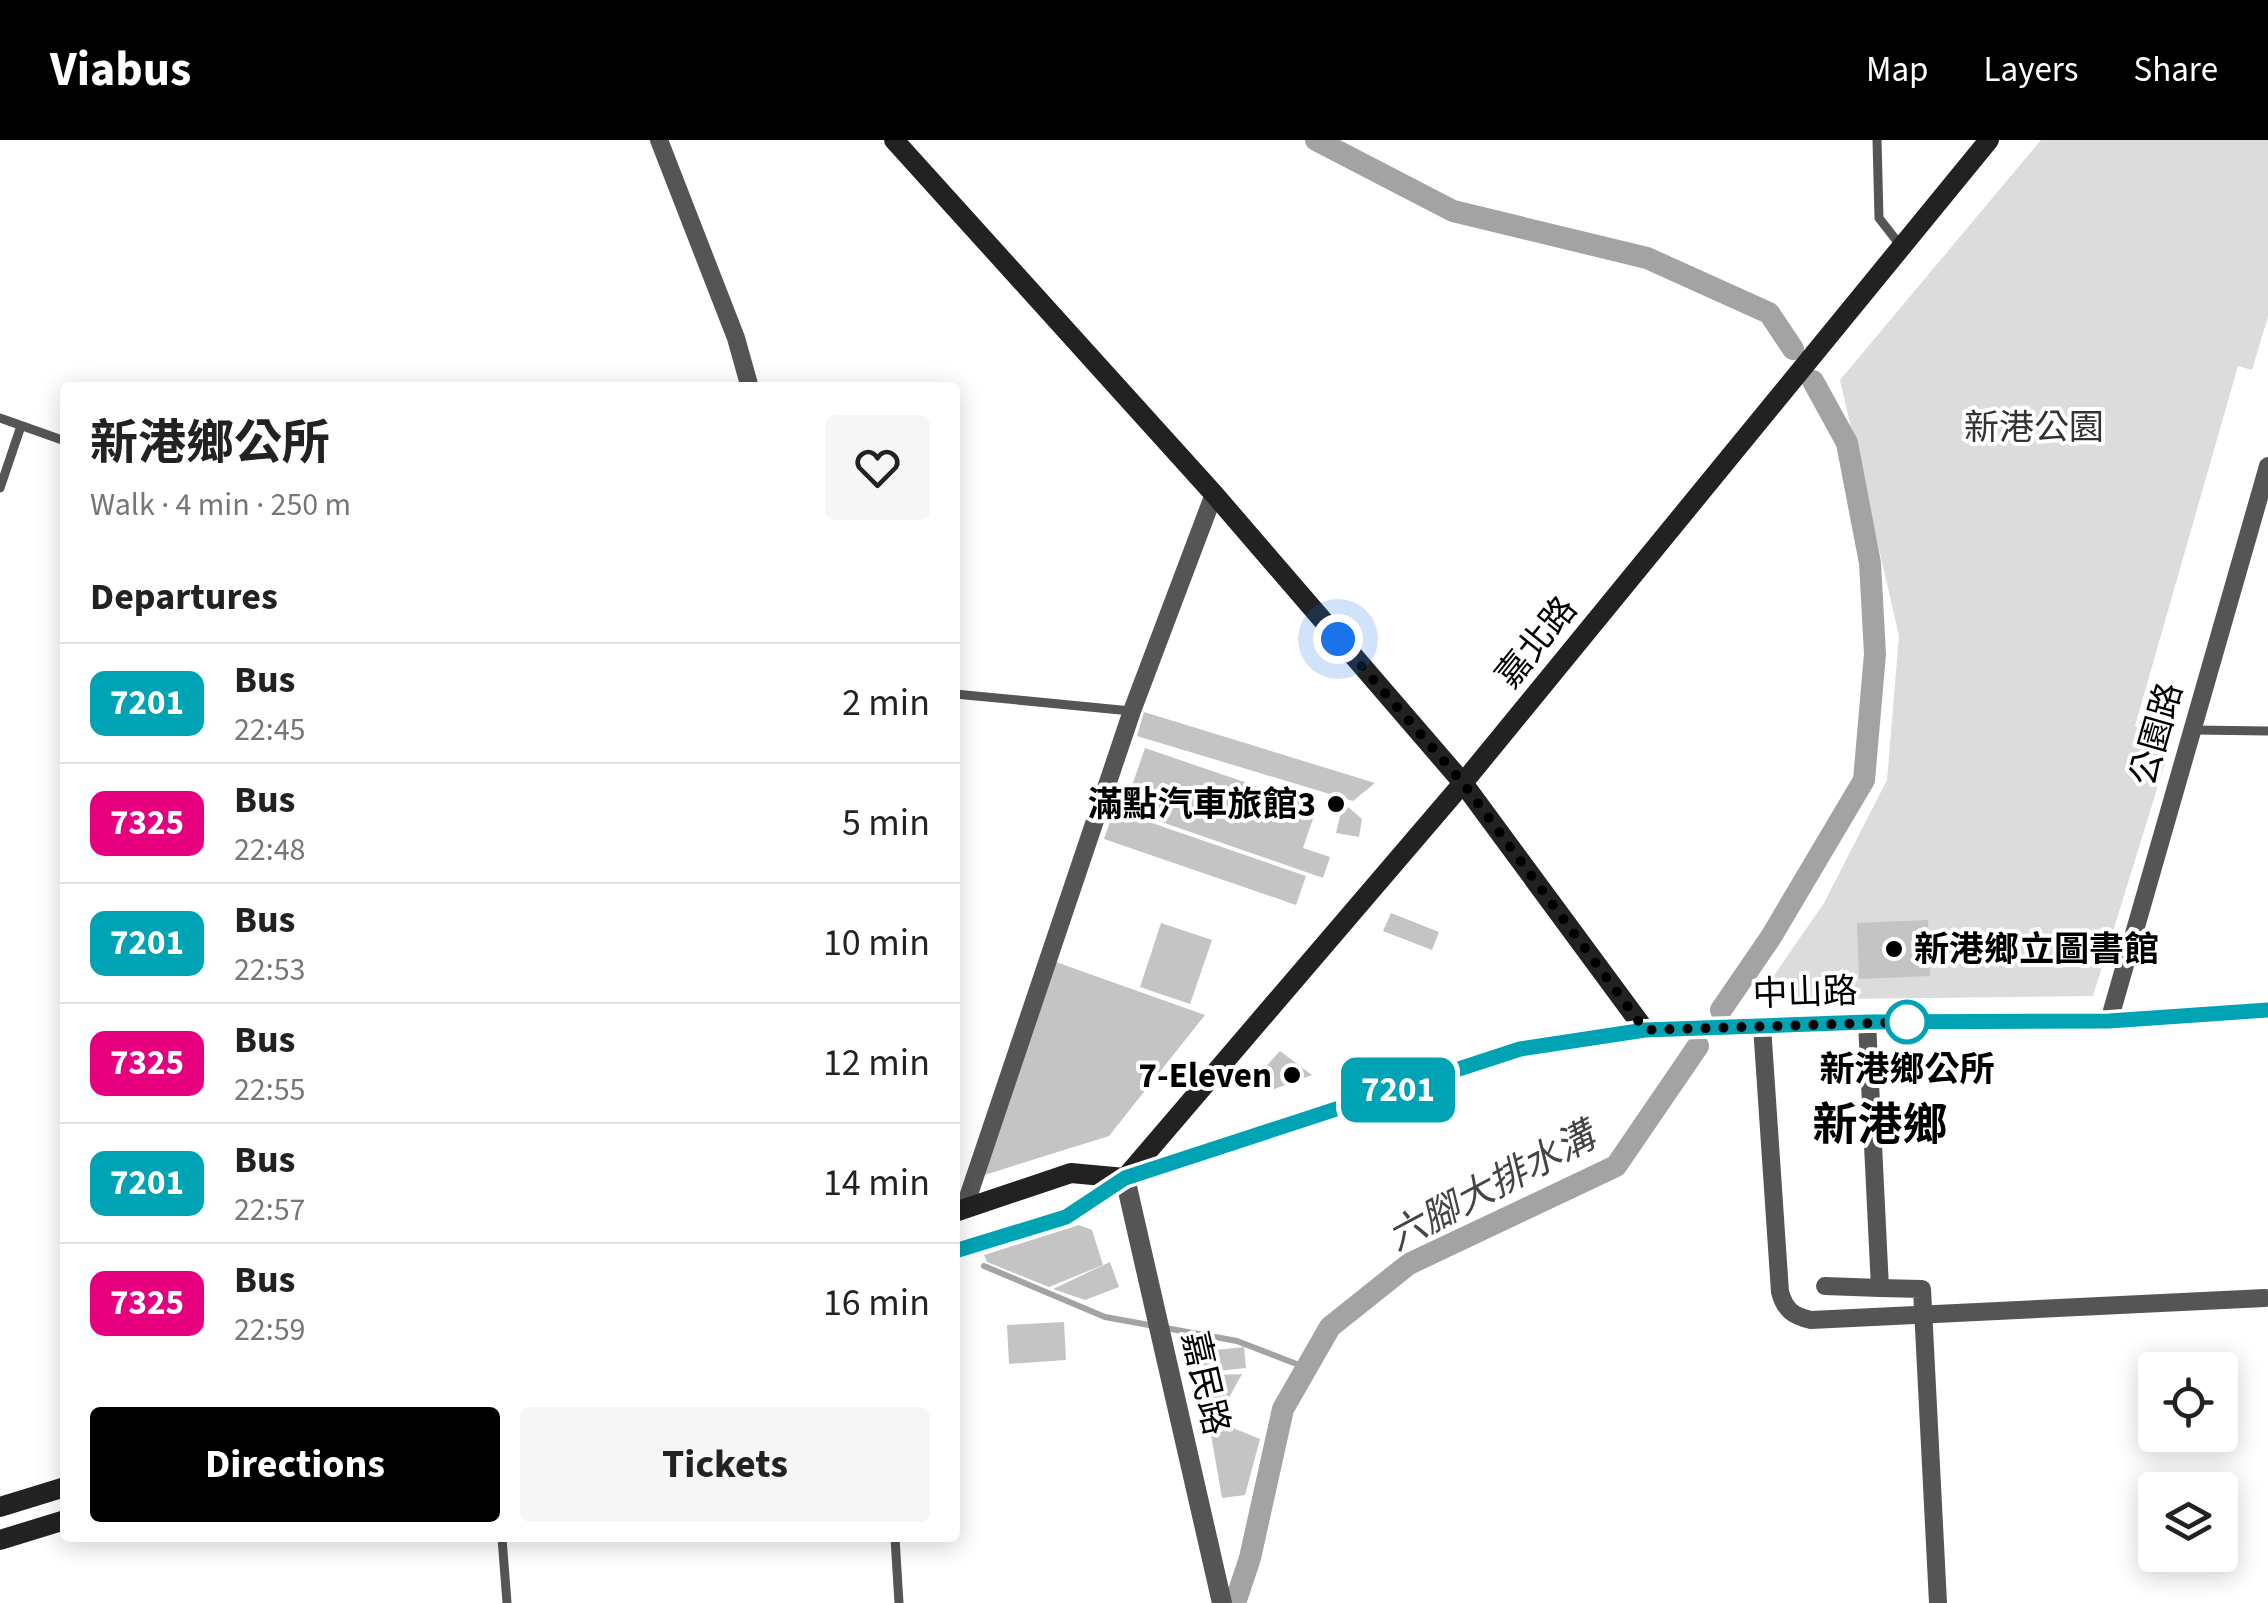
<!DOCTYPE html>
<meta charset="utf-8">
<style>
:root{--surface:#fff;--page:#f6f6f6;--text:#222;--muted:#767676;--line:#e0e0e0;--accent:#000}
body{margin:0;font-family:"Source Sans 3","Noto Sans TC",sans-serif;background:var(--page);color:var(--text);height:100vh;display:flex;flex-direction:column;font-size:38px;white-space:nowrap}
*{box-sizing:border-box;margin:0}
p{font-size:32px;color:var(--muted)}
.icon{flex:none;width:55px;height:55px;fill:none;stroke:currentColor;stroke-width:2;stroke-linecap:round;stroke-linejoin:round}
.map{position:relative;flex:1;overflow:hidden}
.panel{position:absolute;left:60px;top:242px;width:900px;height:1160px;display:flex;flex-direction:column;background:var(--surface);border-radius:10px;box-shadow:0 5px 25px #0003}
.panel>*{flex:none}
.badge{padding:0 20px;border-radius:15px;font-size:35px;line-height:65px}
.controls{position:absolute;left:2138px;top:1212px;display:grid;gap:20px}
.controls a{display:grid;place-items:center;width:100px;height:100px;border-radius:10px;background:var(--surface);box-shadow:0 5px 25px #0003;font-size:50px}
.you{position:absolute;width:50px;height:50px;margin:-25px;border:8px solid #fff;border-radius:50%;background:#1a73e8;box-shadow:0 0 0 15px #1a73e833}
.map>.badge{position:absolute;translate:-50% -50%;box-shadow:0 0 0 5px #fff}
h2{padding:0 30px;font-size:38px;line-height:90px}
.round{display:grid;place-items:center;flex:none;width:105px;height:105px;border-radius:10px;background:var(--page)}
.summary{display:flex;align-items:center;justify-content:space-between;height:170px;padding:0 30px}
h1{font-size:48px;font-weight:700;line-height:75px}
.action{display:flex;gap:20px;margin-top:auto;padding:20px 30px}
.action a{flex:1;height:115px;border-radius:10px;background:var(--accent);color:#fff;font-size:40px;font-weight:700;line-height:115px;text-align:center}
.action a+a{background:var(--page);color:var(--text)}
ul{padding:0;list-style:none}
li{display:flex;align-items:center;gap:30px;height:120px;padding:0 30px;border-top:2px solid var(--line)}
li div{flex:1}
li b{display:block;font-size:38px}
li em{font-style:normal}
li .badge{min-width:110px;font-weight:700;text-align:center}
header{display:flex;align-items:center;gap:60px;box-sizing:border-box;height:140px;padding:0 50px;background:var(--accent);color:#fff}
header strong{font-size:48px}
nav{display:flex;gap:55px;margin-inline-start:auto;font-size:35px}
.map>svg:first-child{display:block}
.green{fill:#dcdcdc}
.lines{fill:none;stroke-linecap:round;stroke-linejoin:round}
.stream{stroke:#a3a3a3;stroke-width:6}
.canal{stroke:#a3a3a3;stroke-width:22}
.building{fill:#c4c4c4}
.service{stroke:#555;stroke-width:9}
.minor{stroke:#555;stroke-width:18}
.tertiary{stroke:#555;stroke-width:20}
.secondary{stroke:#222;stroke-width:20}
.line-casing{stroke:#fff;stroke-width:22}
.line{stroke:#00a3b4;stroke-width:15}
.walk{stroke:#000;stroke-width:10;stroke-dasharray:0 18}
.poi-dot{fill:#000;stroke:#fff;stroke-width:4}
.stop-dot{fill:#fff;stroke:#00a3b4;stroke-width:5}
.labels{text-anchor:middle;stroke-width:8;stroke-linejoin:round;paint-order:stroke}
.park-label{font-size:35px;fill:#333;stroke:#fff}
.street-label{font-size:35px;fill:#000;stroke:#fff}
.poi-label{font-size:35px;font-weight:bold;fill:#000;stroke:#fff;text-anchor:end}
.stop-label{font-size:35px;font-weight:bold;fill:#000;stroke:#fff}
.water-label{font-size:38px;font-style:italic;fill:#444;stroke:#fff}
.district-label{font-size:45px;font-weight:bold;fill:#000;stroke:#fff}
</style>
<header>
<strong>Viabus</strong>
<nav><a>Map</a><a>Layers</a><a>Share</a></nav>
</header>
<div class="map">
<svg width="2268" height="1463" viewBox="0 0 2268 1463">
<rect width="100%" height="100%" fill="#fff"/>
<polygon class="green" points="2041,0 2268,0 2268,177 2252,230 2238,226 2135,586 2170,607 2093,856 1757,860 1824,763 1887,640 1899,496 1840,240"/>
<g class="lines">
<polyline class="stream" points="984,1126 1105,1177 1237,1201 1307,1228"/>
<g class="canal">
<polyline points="1316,0 1453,71 1647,118 1769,173 1793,209"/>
<polyline points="1721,870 1771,797 1864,640 1875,514 1870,423 1847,303 1813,241"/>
<polyline points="1235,1463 1250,1418 1283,1269 1330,1187 1409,1124 1616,1026 1698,906"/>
</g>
</g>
<g class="building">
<polygon points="1144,572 1375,643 1353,661 1137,596"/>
<polygon points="1145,608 1317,667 1303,708 1330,717 1323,738 1124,669"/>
<polygon points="1348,667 1362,679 1359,697 1336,693 1342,668"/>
<polygon points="1114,670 1306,736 1296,765 1104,699"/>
<polygon points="1391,773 1439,792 1432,810 1383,791"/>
<polygon points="1928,780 1930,836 1859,839 1857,783"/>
<polygon points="1161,783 1212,800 1190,864 1140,847"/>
<polygon points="1053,821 1205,875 1109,996 978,1037"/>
<polygon points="1280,911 1312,935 1272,950 1258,935"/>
<polygon points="1079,1085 1092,1090 1103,1125 1049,1147 987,1122 984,1115"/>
<polygon points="1110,1122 1119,1147 1085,1160 1053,1149"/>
<polygon points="1064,1182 1066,1220 1009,1224 1007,1185"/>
<polygon points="1244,1207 1246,1228 1199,1233 1197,1212"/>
<polygon points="1242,1234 1215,1283 1205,1283 1195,1236"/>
<polygon points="1233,1288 1260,1299 1245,1355 1222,1358 1211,1295"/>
</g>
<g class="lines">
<g class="service">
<polyline points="1877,0 1879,78 1900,105"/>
<polyline points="0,278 65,301"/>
<polyline points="0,348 21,286"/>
<polyline points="955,554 1131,571"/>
<polyline points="2194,590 2268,591"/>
<polyline points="502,1398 507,1463"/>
<polyline points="895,1398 899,1463"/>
</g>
<g class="minor">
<polyline points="659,0 736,198 750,248"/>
<polyline points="2109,881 2268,326"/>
<polyline points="1867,882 1880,1148 1922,1149 1938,1463"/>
<path d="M1762,886l18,266c5,18 13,24 31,28l454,-22"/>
<polyline points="964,1069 1132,571 1214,354"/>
<polyline points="1825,1146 1880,1148"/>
</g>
<polyline class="tertiary" points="1222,1463 1125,1038 1520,909 1645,890"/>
<g class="secondary">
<polyline points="894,0 1214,354 1463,643 1645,890 1867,882 2109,881 2268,870"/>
<polyline points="955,1072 1071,1033 1125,1038"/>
<polyline points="955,1111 1066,1077 1125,1038 1463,643 1989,0"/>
<polyline points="0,1367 65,1347"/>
<polyline points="0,1400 65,1380"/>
</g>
</g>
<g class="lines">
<defs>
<polyline id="line" points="955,1111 1066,1077 1125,1038 1520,909 1645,890 1867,882 2109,881 2268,870"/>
</defs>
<use href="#line" class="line-casing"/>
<use href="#line" class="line"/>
<polyline class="walk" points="1338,499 1463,643 1645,890 1907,882"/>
</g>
<g class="poi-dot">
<circle cx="1336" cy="664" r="10"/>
<circle cx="1894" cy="809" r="10"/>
<circle cx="1292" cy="935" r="10"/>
</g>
<circle class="stop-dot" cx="1907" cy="882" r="20"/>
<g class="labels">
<g class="park-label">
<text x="2034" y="299">新港公園</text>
</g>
<g class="street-label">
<text transform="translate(1536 502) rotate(-51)" y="12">嘉北路</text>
<text transform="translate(2156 594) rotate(-74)" y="12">公園路</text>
<text transform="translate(1805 852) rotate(-2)" y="12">中山路</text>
<text transform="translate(1206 1243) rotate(77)" y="12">嘉民路</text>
</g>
<g class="poi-label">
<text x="1316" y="676">滿點汽車旅館3</text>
<text x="1914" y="821" text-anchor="start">新港鄉立圖書館</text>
<text x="1272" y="947">7-Eleven</text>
</g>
<g class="stop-label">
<text x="1907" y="941">新港鄉公所</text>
</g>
<g class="water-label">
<text transform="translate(1491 1046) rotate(-28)" y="13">六腳大排水溝</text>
</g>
<g class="district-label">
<text x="1880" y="1000">新港鄉</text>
</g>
</g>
</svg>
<div class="controls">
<a><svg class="icon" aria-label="locate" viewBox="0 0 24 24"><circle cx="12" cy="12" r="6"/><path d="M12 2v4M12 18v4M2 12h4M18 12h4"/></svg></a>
<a><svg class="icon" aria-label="layers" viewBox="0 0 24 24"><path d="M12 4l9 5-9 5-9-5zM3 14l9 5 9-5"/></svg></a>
</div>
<div class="you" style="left:1338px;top:499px"></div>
<b class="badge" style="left:1398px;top:950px;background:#00a3b4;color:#fff">7201</b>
<section class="panel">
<div class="summary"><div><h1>新港鄉公所</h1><p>Walk · 4 min · 250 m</p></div><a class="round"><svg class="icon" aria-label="heart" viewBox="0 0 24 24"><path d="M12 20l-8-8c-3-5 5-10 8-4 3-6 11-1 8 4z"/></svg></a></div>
<h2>Departures</h2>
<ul>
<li><span class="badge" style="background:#00a3b4;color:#fff">7201</span><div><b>Bus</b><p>22:45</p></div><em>2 min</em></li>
<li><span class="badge" style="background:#e6007e;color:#fff">7325</span><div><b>Bus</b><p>22:48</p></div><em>5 min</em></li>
<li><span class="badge" style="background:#00a3b4;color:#fff">7201</span><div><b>Bus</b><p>22:53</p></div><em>10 min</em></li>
<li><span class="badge" style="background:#e6007e;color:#fff">7325</span><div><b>Bus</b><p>22:55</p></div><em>12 min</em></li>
<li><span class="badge" style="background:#00a3b4;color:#fff">7201</span><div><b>Bus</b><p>22:57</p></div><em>14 min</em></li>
<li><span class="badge" style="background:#e6007e;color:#fff">7325</span><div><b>Bus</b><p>22:59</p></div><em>16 min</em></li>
</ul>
<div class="action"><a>Directions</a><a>Tickets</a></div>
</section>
</div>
